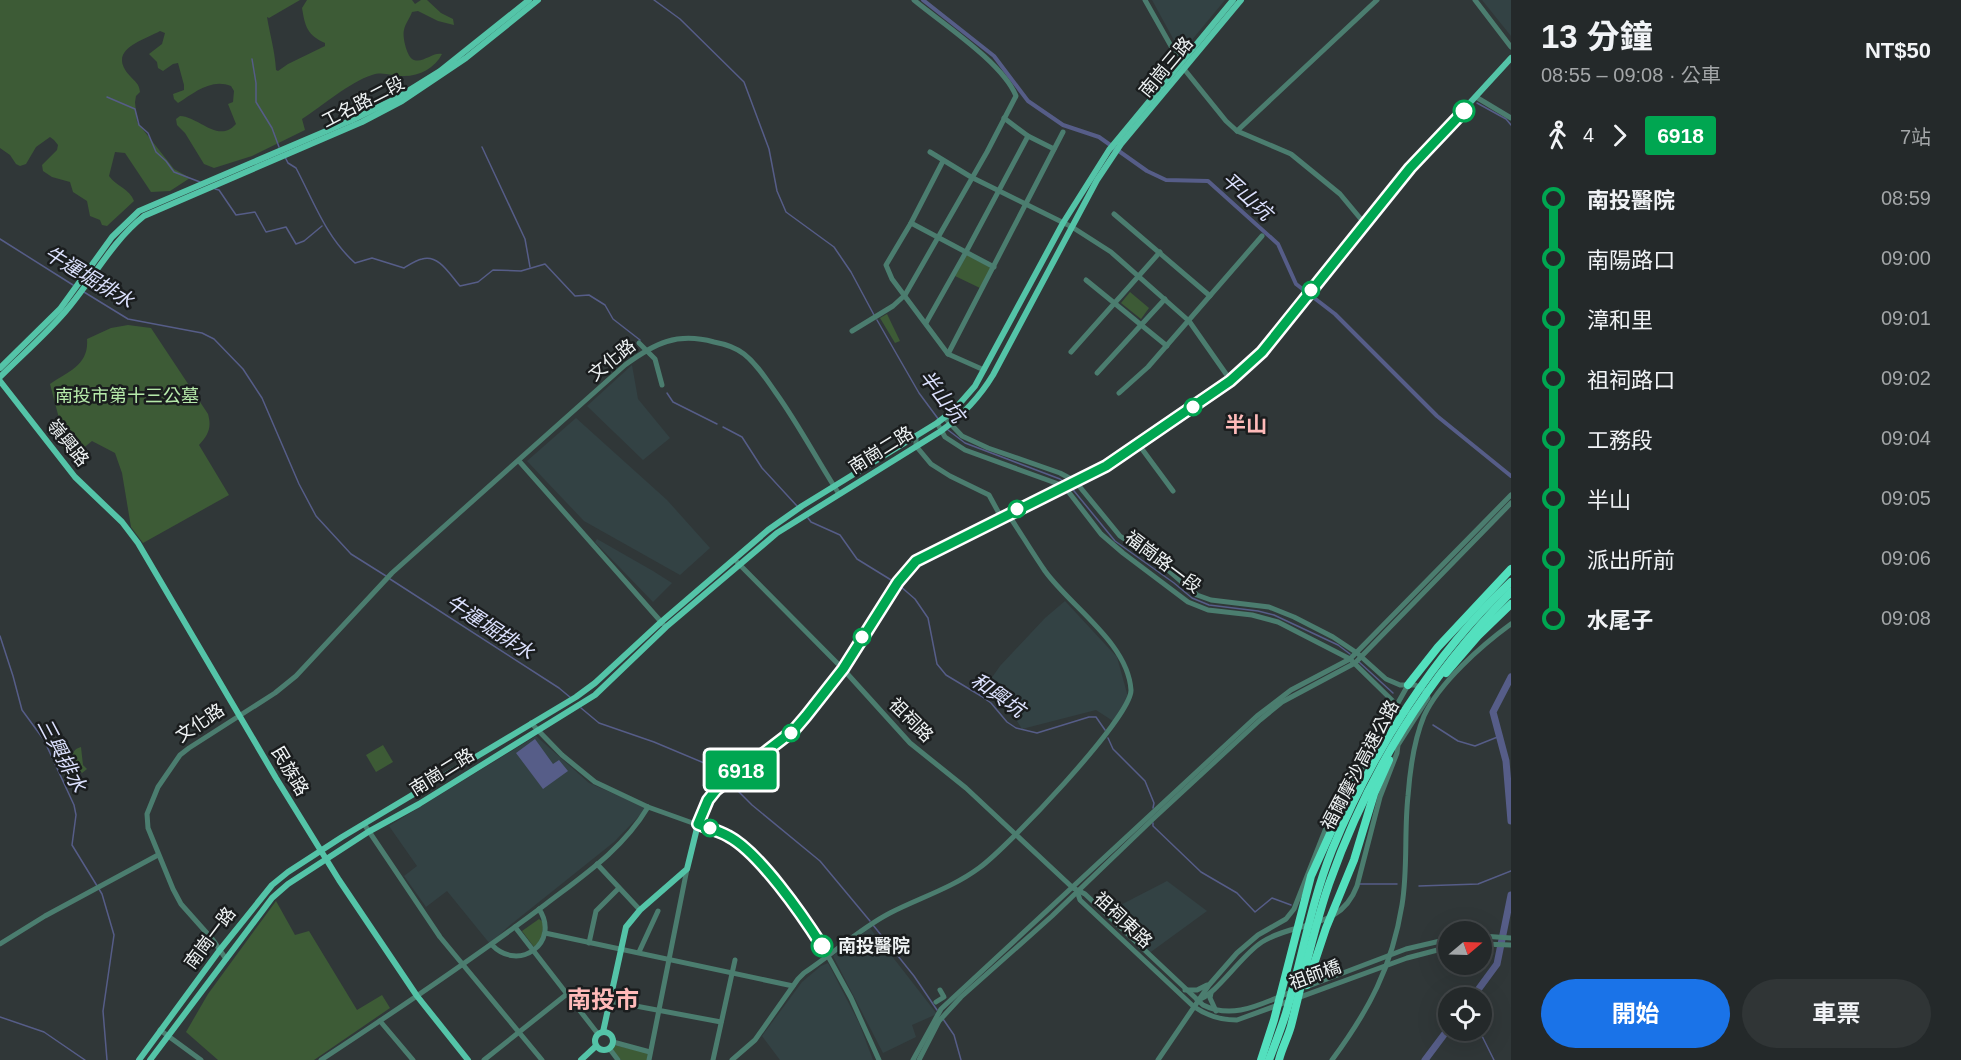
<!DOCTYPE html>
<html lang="zh-TW">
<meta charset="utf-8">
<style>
:root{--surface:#24292a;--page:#303536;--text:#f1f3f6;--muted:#a3a6a8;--line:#414547;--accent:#1a73e8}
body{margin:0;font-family:Helvetica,"Noto Sans TC",sans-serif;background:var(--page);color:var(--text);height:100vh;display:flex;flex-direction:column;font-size:22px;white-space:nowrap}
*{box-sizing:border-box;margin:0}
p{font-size:20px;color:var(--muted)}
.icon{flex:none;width:33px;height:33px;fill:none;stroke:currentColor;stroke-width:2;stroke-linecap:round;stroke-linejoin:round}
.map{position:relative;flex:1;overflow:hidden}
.sheet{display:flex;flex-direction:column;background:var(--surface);width:450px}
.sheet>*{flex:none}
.badge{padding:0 12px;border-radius:4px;font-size:21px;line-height:39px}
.needle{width:39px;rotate:71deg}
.controls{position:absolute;left:1438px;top:921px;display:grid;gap:12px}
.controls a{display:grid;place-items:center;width:54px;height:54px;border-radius:50%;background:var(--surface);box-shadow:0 6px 24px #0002,0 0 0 2px var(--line);font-size:30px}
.map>.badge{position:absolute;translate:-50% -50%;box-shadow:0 0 0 3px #fff}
.legs{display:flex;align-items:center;gap:9px;height:66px;padding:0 30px;font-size:20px}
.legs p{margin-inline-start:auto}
.overview{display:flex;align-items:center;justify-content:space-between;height:102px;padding:0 30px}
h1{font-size:33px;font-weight:700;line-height:45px}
.button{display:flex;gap:12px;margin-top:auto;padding:12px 30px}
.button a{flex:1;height:69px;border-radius:36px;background:var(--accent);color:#fff;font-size:24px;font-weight:700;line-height:69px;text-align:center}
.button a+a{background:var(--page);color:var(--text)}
ul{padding:0 30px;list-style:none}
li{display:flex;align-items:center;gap:21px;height:60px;font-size:22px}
li i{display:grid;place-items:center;width:9px;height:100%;margin:0 8px;background:currentColor}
li i::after{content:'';width:15px;height:15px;margin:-8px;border:4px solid;border-radius:50%;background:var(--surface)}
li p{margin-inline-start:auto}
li:first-child i{background:linear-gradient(#0000 50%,currentColor 0)}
li:last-child i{background:linear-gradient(currentColor 50%,#0000 0)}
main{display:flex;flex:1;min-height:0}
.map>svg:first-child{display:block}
.built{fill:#334244}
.green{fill:#3d5b36}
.water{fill:#565d88}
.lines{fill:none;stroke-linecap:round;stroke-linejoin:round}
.stream{stroke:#565d88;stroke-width:1.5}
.canal{stroke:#565d88;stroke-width:4}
.river{stroke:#565d88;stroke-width:7}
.minor{stroke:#4b7d6f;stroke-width:5}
.major{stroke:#54c4a8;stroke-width:6}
.highway{stroke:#53e0be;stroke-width:8}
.line-1-casing{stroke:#fff;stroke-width:14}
.line-1{stroke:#00a651;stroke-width:9}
.stop-1-dot{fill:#fff;stroke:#00a651;stroke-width:3}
.labels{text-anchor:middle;stroke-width:5;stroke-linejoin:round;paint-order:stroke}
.street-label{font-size:18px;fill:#eff3f4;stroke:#1a1d1e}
.park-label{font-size:18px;fill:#b6eaaa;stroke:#1a1d1e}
.stop-label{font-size:18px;font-weight:bold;fill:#eff3f4;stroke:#1a1d1e;text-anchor:start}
.water-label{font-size:20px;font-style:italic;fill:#dce1fe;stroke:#1a1d1e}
.quarter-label{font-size:21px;font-weight:bold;fill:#ffbab9;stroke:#1a1d1e}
.district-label{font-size:24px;font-weight:bold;fill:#ffbab9;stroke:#1a1d1e}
</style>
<main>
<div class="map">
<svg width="1511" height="1060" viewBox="0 0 1511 1060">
<rect width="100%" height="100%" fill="#303738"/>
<g class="built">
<polygon points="1152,0 1225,0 1181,53"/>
<polygon points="1482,0 1511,0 1511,36"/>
<polygon points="632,365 638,399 670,438 643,460 587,406"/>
<polygon points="576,418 667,500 710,548 680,575 584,521 527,461"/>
<polygon points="597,539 653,571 672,583 653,602 595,542"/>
<polygon points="1065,601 1117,657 1128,697 1113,721 1096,710 1022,729 1008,707 986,686 1000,666 1045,618"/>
<polygon points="536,736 589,783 647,808 614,842 509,926 490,944 447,891 426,907 404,876 417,866 389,826"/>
<polygon points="1167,881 1207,911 1148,954 1105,913"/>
<polygon points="870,928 937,1014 912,1025 916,1037 883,1053 833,956"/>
<polygon points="828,963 859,1023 873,1060 780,1060 762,1036 802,982 821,966"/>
</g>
<g class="green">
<path d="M0,0h300l-31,18 -2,-1c3,18 8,34 9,53l2,1 10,-7 37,-18v-3c-18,-8 -20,-17 -23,-35l5,-8h105l3,4 6,-4h6l14,13 12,6 1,6 -16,-4 -20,-10 -6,1c-2,6 -7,12 -8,18 -2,6 3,28 10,30 10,3 18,-8 28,-6 -7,14 -22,22 -38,22 -11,1 -20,-5 -32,-1 -22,7 -50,31 -70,44l3,11 -53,26 -38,12 -10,-4 -19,-31 -8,-8 -1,-6 4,-3c20,1 38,28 56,8l-8,-20 5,-2 1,-11 -3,-5c-20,-8 -37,7 -53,17l-4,-4 -1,-5 11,-4v-5l-6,-22 -5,1 -10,7 -5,-3 -1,-6 -8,-8 13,-10 3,-11 -5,-2c-18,10 -54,19 -30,45 5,6 9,7 10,16l-4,4 -1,6 2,20 37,47 16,9 -20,13 -19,1 -26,-39 -10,-1 -6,24c7,10 21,13 25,25l-27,25 -5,-1 -2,-5 -10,-4 -3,-15 -14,-9 -3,-10 -18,-5 -9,-6 -1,-6 15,-15 1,-5 -4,-5 -4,-3 -14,10 -10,17 -6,2 -4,-2 -6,-9 -10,-7z"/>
<polygon points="967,255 991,268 980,288 955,276"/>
<polygon points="1130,292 1149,308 1141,319 1121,303"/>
<polygon points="887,314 900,341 895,343 880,318"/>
<path d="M128,325l23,3 57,86c4,14 0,21 -9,31l30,50 -86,48 -12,-16 -9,-54 -7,-20 -23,-12 -22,18 -11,-18 2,-15 -11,-42c19,-13 39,-19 37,-45l24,-11z"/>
<polygon points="383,745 393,762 376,772 366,755"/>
<path d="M81,747l2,18 4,4 -5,4 -10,-11c0,-8 1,-13 9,-15z"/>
<polygon points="276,901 295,935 309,931 357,1010 382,995 390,1008 314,1060 218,1060 186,1032 208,994"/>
<polygon points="539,919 544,923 541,940 534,947 522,931"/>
<polygon points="614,1045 648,1053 647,1060 621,1060 612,1050"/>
</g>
<polygon class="water" points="535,739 553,764 559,760 568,771 543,789 516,753"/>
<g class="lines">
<g class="stream">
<polyline points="654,0 680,19 744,82 769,149 777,191 786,212 834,247 851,272 874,315"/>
<polyline points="252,59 256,83 256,102 272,128 279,147"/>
<polyline points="107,97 135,109 139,125 148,133 156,152 166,161 174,172 200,182"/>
<polyline points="1477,103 1506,119 1511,125"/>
<polyline points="482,147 525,239 530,267"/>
<path d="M285,157l3,6 8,5c18,34 30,69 59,95l17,-5 32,10c5,-3 12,-8 18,-9 17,-5 28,16 38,27l18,-4 15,-12 28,1 24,-7 30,32 14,-1 16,10 8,14 27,21"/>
<polyline points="215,189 219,190 236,215 255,212 266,232 286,227 296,244 304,241 322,226"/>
<polyline points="0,239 73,285"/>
<polyline points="84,292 128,319 202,333 214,339 243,369 262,398 299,484 316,516 351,554 386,576"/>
<polyline points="877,320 919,393 939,420"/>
<polyline points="667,393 673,402 717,424"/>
<polyline points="723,427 742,437 762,468 797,506"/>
<polyline points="948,430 965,443 1060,479 1066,483"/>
<polyline points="1070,486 1115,541 1174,583 1192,598 1209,605 1258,611 1274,615 1338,645 1350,654"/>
<polyline points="808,518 811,522 840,535 857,559 896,583"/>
<polyline points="390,579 559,688 571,698"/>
<polyline points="900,586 915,599 928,618 937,664 946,675 981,696 991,703 1007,722 1016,728 1037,733 1089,717 1096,717 1105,730"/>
<polyline points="0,636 13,676 22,710 44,740 74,805 76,815 72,845 102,894 114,935 103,1011 107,1060"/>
<polyline points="1359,662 1393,693"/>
<polyline points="581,708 599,723 654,742 716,768 726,778"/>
<polyline points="1433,725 1458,741 1475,746 1500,736"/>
<polyline points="1108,738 1113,749 1145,781 1154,803 1153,808"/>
<polyline points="729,782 752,805 820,861 870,921"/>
<polyline points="1153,823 1153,826 1201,872 1237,893 1255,912 1272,898 1291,905"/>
<polyline points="1360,884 1397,884"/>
<polyline points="1419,886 1478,884 1511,871"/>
<polyline points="873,925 914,976 937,1010"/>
<polyline points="0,1017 44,1032 85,1060"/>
<polyline points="943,1019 954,1035 961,1060"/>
<polyline points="1479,1030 1494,1060"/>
</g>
<polyline class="canal" points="923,0 994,56 1028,101 1063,125 1099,137 1147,171 1166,180 1208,181 1278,244 1296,284 1335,314 1437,416 1511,476"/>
<g class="river">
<polyline points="1511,677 1493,712 1506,761 1511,821"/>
<polyline points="1472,998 1497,964 1511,895"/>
<polyline points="1425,1060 1449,1028"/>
</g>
<g class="minor">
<polyline points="1145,0 1184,69 1226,121 1237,131 1291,154 1340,194 1365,224"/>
<polyline points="1475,0 1511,47"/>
<polyline points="1476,97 1511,118"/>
<polyline points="1004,118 1028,136 1054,149"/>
<polyline points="1237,131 1377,0"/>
<polyline points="930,152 971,177 1072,227 1111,252 1189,321 1231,381"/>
<polyline points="943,161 911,223 886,265 892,279 948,354 984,370"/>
<polyline points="1114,214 1210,296"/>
<polyline points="911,223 994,267"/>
<polyline points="1086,280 1167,346"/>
<polyline points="926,323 966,252 1028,136"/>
<path d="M852,331l41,-25 12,-11 82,-143 29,-56c-13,-33 -73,-72 -102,-96"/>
<polyline points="639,343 655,359 662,385"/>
<polyline points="1071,352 1160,252"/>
<polyline points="948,354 1063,132"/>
<polyline points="1097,373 1165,299"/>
<polyline points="1119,393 1148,367 1262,236"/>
<path d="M945,418l17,18 26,12 72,25 15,8 45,55 40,27 37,32 14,5 58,7 25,10 39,20 24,16 29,26 14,6h15l12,7 1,6 -30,47 -1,8 -17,44 -23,89c-17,45 -60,34 -95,56 -21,13 -46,54 -65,58"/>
<polyline points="937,423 945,437 965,450 1064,486 1101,534 1123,553 1188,602 1208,610 1252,615 1278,622 1350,659 1403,711 1415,714"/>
<polyline points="916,436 916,446 931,464 950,476 989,495 1001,517"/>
<polyline points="1139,445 1173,491"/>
<polyline points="519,461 663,624"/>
<path d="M737,562l106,107 67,74 56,45 107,100 12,6 118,111c32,16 61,-3 91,-14"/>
<polyline points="531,723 562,755 595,782 648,807 729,836 748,851 779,886 805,920 828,956 851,998 879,1060"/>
<polyline points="364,824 440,937 542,1060"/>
<polyline points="597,864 640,910"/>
<path d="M1077,891l3,9 113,106c14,10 27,14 44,14l170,-62 42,-11"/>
<polyline points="515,927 598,1034"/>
<polyline points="545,933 793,986"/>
<polyline points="1482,936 1511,938"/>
<polyline points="589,943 596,911 619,888"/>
<polyline points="0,944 45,916 158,855"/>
<polyline points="1482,944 1511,945"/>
<path d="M492,945c27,28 69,-3 47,-36"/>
<polyline points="639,952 658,911"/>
<path d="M226,959l-13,-19 -32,-36 -8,-15 -25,-61 -1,-14 11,-27 22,-32 9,-7 86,-55 21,-17 96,-103 233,-208c30,-22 52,-33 89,-23 11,2 21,5 30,12 13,10 22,25 32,39 23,32 41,67 63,101"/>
<polyline points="1306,987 1406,949 1449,939"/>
<polyline points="1185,990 1197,990 1207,985"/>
<polyline points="1211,993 1210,998 1216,1011"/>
<polyline points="609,1001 721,1022"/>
<polyline points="936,1002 944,997 940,990"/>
<polyline points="380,1021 413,1060"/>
<polyline points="160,1030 201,1060"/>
<polyline points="613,1042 650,1052"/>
<polyline points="609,1048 618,1060"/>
<path d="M321,1060c76,-50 152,-101 225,-156 38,-29 77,-55 102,-97"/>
<polyline points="484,1060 567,994"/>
<polyline points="649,1060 687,869"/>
<polyline points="713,1060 735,960"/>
<path d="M732,1060l23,-20 43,-61 6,-6c29,-19 55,-44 86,-60 29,-15 62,-25 89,-45 26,-18 153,-151 152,-178 -3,-47 -60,-83 -86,-119 -13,-19 -25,-39 -37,-57"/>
<polyline points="913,1060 941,1009 1257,716 1291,690 1350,659 1511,495"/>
<polyline points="919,1060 939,1021 961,997 1052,916 1154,818 1260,720 1282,702 1355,663 1511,503"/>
<polyline points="1158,1060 1209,985 1237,953 1258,935 1286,919 1294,909 1328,823 1343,796 1353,783 1408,685"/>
<path d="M1332,1060c37,-50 60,-93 70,-155 6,-36 2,-73 6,-109 2,-27 6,-56 16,-80 15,-33 58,-71 87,-92"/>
</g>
<g class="major">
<polyline points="0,368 60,309 112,237 139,211 352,120 395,99 440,71 529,0"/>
<path d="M0,377c22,-22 45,-42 65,-65 27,-31 46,-70 79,-96l218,-94 40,-21 64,-43 72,-58"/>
<polyline points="0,381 75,477 122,522 138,543 276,778 339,880 417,996 468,1060"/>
<circle cx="604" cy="1041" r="9"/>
<polyline points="603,1032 626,927 640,910 687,869 698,824 708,800 725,783 794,731 843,669 904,573 916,561 927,554 1106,466 1231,381 1262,353 1410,168 1511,58"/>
<polyline points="139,1060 219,951 272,885 288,872 342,837 576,697 595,683 661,622 768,530 802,506 937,423 954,410 975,386 1063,223 1109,150 1233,0"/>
<path d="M150,1060l122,-162 16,-14 80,-52 51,-28 176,-109 71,-68 111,-94 164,-102c22,-16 38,-33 52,-56l104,-195 24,-36 120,-144"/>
<polyline points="581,1060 596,1046"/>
</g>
<g class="highway">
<polyline points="1446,673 1478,636 1511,604"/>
<polyline points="1408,685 1438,647 1511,569"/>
<polyline points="1307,985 1326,928 1354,860 1374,794 1389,760"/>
<polyline points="1261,1060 1274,1020 1311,876 1353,783"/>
<path d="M1269,1060c6,-16 12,-31 17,-47 16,-55 25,-110 46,-163 40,-98 102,-196 179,-268"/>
<path d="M1279,1060c3,-12 9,-23 12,-34 12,-47 22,-96 38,-142 40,-113 98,-206 182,-292"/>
</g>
</g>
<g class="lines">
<defs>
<path id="line-1" d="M822,946c-19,-30 -63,-94 -94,-110 -9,-5 -20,-8 -30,-12l10,-24 8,-10 78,-60 12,-14 37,-47 55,-87 18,-21 190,-95 124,-85 32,-29 148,-184 54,-57"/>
</defs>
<use href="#line-1" class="line-1-casing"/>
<use href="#line-1" class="line-1"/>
</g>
<g class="stop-1-dot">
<circle cx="1464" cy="111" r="10"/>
<circle cx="1311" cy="290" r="8"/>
<circle cx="1193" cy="407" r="8"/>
<circle cx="1017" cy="509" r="8"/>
<circle cx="862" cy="637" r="8"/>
<circle cx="791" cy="733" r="8"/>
<circle cx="710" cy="828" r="8"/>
<circle cx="822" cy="946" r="10"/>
</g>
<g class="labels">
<g class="street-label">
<text transform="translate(1166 67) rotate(-50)" y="6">南崗三路</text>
<text transform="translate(363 102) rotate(-27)" y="6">工名路二段</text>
<text transform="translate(612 360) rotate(-39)" y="6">文化路</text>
<text transform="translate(68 443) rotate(51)" y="6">嶺興路</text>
<text transform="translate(881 450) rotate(-32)" y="6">南崗二路</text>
<text transform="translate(1163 562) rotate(37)" y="6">福崗路一段</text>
<text transform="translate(911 720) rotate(45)" y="6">祖祠路</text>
<text transform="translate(200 723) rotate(-34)" y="6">文化路</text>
<text transform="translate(1360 765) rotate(-62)" y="6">福爾摩沙高速公路</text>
<text transform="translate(290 771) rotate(59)" y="6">民族路</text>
<text transform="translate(442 772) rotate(-32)" y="6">南崗二路</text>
<text transform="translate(1123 920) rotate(43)" y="6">祖祠東路</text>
<text transform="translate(210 938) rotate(-53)" y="6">南崗一路</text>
<text transform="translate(1315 975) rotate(-20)" y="6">祖師橋</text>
</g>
<g class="park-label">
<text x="127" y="402">南投市第十三公墓</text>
</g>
<g class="stop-label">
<text x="838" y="952">南投醫院</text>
</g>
<g class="water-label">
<text transform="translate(1247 196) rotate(42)" y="7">平山坑</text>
<text transform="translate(89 277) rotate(31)" y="7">牛運堀排水</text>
<text transform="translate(942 396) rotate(52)" y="7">半山坑</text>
<text transform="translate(490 627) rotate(33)" y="7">牛運堀排水</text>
<text transform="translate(998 695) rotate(35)" y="7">和興坑</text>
<text transform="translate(62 755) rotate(62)" y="7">三興排水</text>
</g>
<g class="quarter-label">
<text x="1246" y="432">半山</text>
</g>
<g class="district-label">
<text x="603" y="1008">南投市</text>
</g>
</g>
</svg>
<div class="controls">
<a><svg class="needle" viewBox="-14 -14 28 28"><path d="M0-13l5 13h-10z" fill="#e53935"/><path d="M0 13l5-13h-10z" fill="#a3a6a8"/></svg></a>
<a><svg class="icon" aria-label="locate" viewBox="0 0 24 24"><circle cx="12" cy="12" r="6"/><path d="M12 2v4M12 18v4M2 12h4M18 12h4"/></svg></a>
</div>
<b class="badge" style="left:741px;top:770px;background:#00a651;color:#fff">6918</b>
</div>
<section class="sheet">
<div class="overview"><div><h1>13 分鐘</h1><p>08:55 – 09:08 · 公車</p></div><b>NT$50</b></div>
<div class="legs"><svg class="icon" aria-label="walk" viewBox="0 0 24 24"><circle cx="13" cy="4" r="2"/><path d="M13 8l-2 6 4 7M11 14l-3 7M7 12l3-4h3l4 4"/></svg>4<svg class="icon" aria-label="forward" viewBox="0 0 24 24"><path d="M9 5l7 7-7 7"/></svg><b class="badge" style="background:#00a651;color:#fff">6918</b><p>7站</p></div>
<ul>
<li><i style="color:#00a651"></i><b>南投醫院</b><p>08:59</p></li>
<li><i style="color:#00a651"></i><span>南陽路口</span><p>09:00</p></li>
<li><i style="color:#00a651"></i><span>漳和里</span><p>09:01</p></li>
<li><i style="color:#00a651"></i><span>祖祠路口</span><p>09:02</p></li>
<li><i style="color:#00a651"></i><span>工務段</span><p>09:04</p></li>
<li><i style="color:#00a651"></i><span>半山</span><p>09:05</p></li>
<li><i style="color:#00a651"></i><span>派出所前</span><p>09:06</p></li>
<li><i style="color:#00a651"></i><b>水尾子</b><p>09:08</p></li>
</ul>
<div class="button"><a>開始</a><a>車票</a></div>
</section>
</main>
